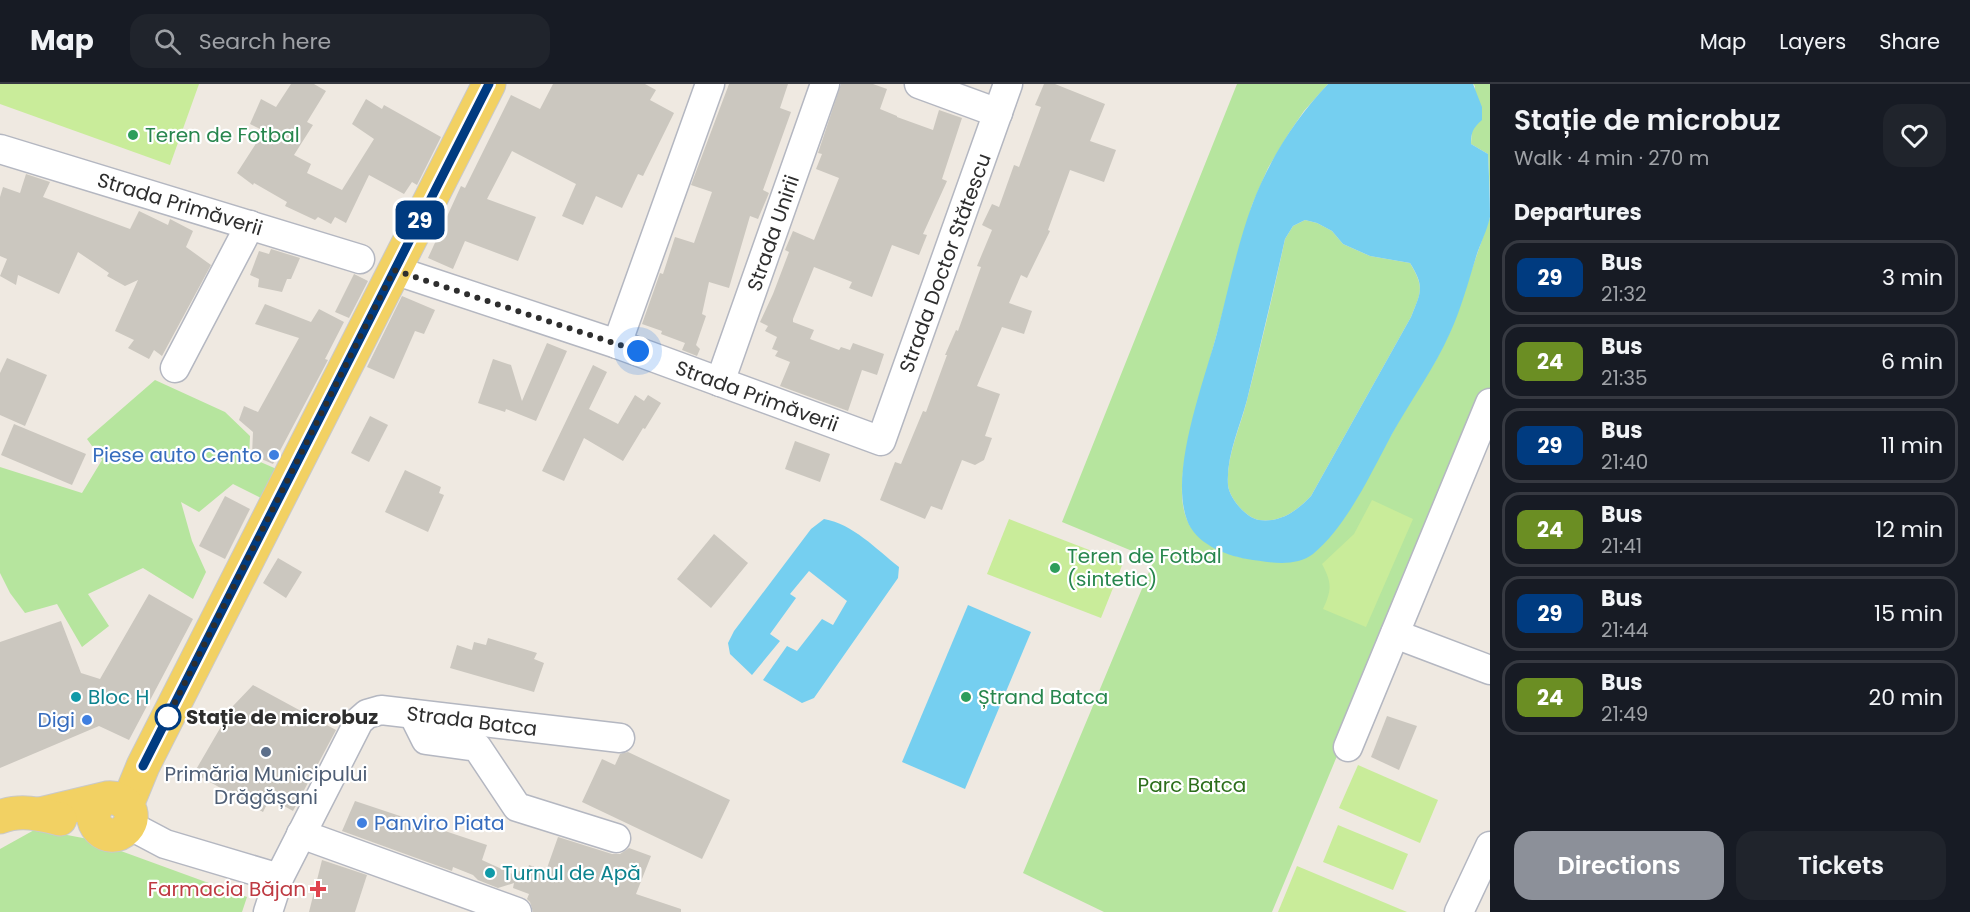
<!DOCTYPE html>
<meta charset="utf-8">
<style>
:root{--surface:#171b24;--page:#20242c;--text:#f1f3f6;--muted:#9ea1a6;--line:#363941;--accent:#8c9099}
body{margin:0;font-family:Poppins,sans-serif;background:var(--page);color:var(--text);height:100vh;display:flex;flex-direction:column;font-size:22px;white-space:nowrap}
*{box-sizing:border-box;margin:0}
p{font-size:20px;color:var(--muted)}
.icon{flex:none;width:33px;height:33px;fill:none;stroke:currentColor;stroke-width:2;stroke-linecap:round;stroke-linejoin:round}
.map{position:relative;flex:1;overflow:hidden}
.drawer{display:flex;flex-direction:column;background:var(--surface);width:480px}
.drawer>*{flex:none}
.badge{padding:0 12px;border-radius:9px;font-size:21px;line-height:39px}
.you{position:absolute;width:30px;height:30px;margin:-15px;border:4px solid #fff;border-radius:50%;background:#1a73e8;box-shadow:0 0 0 9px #1a73e833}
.map>.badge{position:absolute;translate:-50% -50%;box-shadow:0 0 0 3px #fff}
h2{padding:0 24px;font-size:22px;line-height:54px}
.round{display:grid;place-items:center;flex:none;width:63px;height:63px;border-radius:18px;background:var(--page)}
.headline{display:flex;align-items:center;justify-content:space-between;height:102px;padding:0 24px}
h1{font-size:28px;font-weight:600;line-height:45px}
.button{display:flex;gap:12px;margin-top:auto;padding:12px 24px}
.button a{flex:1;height:69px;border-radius:18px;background:var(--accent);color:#fff;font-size:24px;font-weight:600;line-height:69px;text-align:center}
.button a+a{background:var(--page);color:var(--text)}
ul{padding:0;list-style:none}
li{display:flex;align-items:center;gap:18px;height:75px;margin:0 12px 9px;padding:0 12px;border:3px solid var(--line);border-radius:18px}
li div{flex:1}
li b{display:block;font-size:22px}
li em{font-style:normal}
li .badge{min-width:66px;font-weight:700;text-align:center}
header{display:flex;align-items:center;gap:36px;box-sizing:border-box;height:84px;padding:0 30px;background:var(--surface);border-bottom:2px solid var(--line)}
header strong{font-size:28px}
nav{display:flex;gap:33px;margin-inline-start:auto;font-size:21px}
.search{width:420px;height:54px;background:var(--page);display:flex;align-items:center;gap:15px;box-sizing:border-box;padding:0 21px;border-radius:18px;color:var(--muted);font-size:22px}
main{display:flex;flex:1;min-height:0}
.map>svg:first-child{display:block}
.green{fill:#b6e59e}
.pitch{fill:#c9ec9a}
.water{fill:#75cff0;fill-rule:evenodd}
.building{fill:#cbc7bf}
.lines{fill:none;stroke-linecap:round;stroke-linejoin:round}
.minor-casing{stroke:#b4b7c1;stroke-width:31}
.major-casing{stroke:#c9c9c9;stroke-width:35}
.minor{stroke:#fff;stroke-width:28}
.major{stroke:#f2d163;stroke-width:33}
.line-casing{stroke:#fff;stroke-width:14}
.line{stroke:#003b80;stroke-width:9}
.walk{stroke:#2e2e2e;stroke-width:6;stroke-dasharray:0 10.8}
.leisure-dot{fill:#2e9e5b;stroke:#fff;stroke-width:2}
.shop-dot{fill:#3f7fe0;stroke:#fff;stroke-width:2}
.culture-dot{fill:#0f9aa8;stroke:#fff;stroke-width:2}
.stop-dot{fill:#fff;stroke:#003b80;stroke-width:3}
.service-dot{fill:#5c6f8a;stroke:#fff;stroke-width:2}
.health-dot{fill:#e0444e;stroke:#fff;stroke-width:2}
.labels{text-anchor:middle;stroke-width:4.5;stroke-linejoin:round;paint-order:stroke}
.leisure-label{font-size:20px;fill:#27864d;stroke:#fff;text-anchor:start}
.street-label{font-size:20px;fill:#2e2e2e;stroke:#fff}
.shop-label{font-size:20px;fill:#366cbe;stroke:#fff;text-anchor:end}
.culture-label{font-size:20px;fill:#0d838f;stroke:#fff;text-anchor:start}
.stop-label{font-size:20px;font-weight:bold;fill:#2e2e2e;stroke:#fff;text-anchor:start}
.service-label{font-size:20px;fill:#4e5e75;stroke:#fff}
.park-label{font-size:20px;fill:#2c6e1b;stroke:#fff}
.health-label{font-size:20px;fill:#be3a42;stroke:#fff;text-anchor:end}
</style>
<header>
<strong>Map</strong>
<div class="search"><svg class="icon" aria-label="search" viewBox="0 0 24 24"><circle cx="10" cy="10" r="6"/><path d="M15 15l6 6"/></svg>Search here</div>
<nav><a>Map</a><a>Layers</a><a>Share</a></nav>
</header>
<main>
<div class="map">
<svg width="1490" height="828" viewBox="0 0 1490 828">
<rect width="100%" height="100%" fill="#efe9e1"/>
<g class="green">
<path d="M1237,0h91l-24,27 -15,22 -21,35 -16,37 -59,216c-7,30 -21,83 0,109 4,6 13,10 19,14 12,8 23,13 38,15l94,-41 60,-106 32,-52 14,-28 40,-115v172l-218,523h-168l-81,-39 131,-313 -92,-38z"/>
<polygon points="1473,0 1490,0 1490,110 1488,70 1471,60 1475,2"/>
<path d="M1305,136l12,3 15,8 11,13 27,12 40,7c15,25 11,29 1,54l-100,179c-14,15 -31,27 -52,24 -13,-2 -30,-22 -31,-35 -2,-27 11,-55 18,-81 14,-55 27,-109 39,-165l8,-13z"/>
<polygon points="155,296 225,328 250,352 249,373 279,386 263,415 233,400 199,428 181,418 192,457 206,488 193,515 143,484 88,510 109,542 82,563 57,520 25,529 10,509 0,489 0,383 82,409 102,376 87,355"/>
<polygon points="36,745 88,755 247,813 242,828 0,828 0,765"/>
</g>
<g class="pitch">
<polygon points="0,0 199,0 170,81 0,20"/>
<path d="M1372,416l41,19 -47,108 -43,-18c9,-20 9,-26 -1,-45l32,-30z"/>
<polygon points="1009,435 1123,479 1101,534 987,490"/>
<polygon points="1358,681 1438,716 1420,759 1339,724"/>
<polygon points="1338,741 1408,770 1393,806 1323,778"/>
<polygon points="1297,782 1407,828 1278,828"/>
</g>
<g class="water">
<path d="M1328,0h145l9,23v13c-9,8 -11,12 -11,24l17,10c1,20 2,44 2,63 -3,14 -10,27 -14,40 -8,26 -15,52 -26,76 -16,36 -39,67 -58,101 -21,39 -45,92 -79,120 -18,14 -46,8 -66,5 -23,-4 -52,-16 -60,-39 -18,-48 17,-138 30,-187 11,-42 20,-87 35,-128 17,-45 43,-86 76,-121zM1305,136l12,3 15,8 11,13 27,12 40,7c15,24 11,29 1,54l-100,179c-14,15 -31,27 -52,24 -13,-2 -30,-22 -31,-35 -2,-29 12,-58 19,-85 13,-53 26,-107 38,-161l8,-13z"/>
<path d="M824,435c29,5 52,30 75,48l-1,11 -84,120 -12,5 -39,-23 24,-34 10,5 25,-32 11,6 14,-24 -38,-30 -19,23 6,4 -26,36 10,7 -28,34 -22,-21 -2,-11 6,-12 77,-102z"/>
<polygon points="968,521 1031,548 965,705 902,678"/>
</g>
<g class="building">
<polygon points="291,0 314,0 326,7 307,38 313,41 294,71 311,80 307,89 342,106 374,55 352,40 366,15 382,25 384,21 441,53 417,101 412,98 404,110 369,91 346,139 335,133 331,140 318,133 315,136 285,122 287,118 254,99 253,101 237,89 264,47 250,40 261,15 276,23"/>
<polygon points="553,0 645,0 656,6 650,16 674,29 643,92 638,90 622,124 596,112 583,141 562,132 576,100 512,67 487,115 536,133 518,177 465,157 453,185 428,174 461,102 465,104 511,11 540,25"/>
<polygon points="729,0 788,0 780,24 791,28 763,106 769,109 758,135 750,132 729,204 709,198 702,230 706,232 696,261 700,265 697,272 682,266 685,259 661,250 662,247 642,240 660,189 663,190 675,153 694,159 712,108 691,101"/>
<polygon points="841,0 873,0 887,5 880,25 897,32 897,33 933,46 939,26 962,34 942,95 947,97 923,150 927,151 919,171 892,161 872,213 849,204 852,198 814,183 793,235 793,238 814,246 810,255 839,266 841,263 850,266 853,259 884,270 877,291 862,286 848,327 780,302 790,278 775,272 778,267 772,265 777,253 765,247 768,242 760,238 773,210 789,168 785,166 793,147 814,156 839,94 816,85 822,70 818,69"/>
<polygon points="1044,0 1055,0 1105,20 1090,57 1116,66 1104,98 1070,86 1048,146 1050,147 1027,194 1021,191 1009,219 1032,227 1024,250 1002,243 977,302 1000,310 985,352 992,354 984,376 975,381 962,376 942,426 931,422 925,435 880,416 895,378 901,380 923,327 926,328 947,271 945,271 956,246 958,247 981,183 977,182 992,146 982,141 992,120 999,123 1014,81 1019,83 1041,23 1035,21"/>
<polygon points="26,90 50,98 43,113 130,145 139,127 168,141 170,135 193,147 186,163 211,181 162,272 154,266 149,275 128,264 134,256 115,247 138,196 125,202 107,192 109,189 78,168 59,210 18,191 16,201 0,192 7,175 0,172 0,113 3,103 20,109"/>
<polygon points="271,165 300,174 291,195 287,195 282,208 258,203 259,195 250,191 259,167 269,170"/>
<polygon points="354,190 368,197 349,234 335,228"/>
<polygon points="402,212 435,226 424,250 415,247 394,295 367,283"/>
<polygon points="265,220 311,238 319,225 344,238 325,275 328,276 273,380 252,371 253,348 239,336 244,322 258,328 299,254 255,240"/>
<polygon points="547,259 567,267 536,337 506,325 505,328 478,319 493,275 511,281 522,317"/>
<polygon points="7,274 47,291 25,342 0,331 0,289"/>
<polygon points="593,281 607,288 589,325 618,340 635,311 644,317 648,311 661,319 645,345 643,344 623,377 584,354 564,397 542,387"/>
<polygon points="370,332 388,341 369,378 351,369"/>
<polygon points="14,340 86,370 72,401 1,371"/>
<polygon points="795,357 830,370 820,398 785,385"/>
<polygon points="405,386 441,403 439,409 444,411 428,448 385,428"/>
<polygon points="225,412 250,425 225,475 199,462"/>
<polygon points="714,450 748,479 711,524 677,495"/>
<polygon points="278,474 302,488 286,514 263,499"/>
<polygon points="149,510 193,535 129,656 99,642 0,684 0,558 61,537 81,589 100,595"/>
<polygon points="488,554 537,569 534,575 544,579 534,608 450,584 457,561 472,566 474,558 486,561"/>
<polygon points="253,601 336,646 293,727 270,714 263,728 194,689 233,622"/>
<polygon points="1387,632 1417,642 1399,686 1371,673"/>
<polygon points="628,668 730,716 702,775 582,718 602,675 615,681 620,670"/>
<polygon points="355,717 487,761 482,776 517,792 519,787 526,789 529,781 546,787 558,753 612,770 620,770 629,764 651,772 636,810 681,825 681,828 533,828 530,818 527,815 529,810 513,804 514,799 498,804 478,796 473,791 453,783 452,787 342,747"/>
<polygon points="322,776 367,791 355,828 309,828"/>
</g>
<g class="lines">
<defs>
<g id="minor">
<polyline points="919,0 998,29"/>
<polyline points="0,65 360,175"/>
<polyline points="394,186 617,260 881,357 1008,0"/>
<polyline points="617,260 710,0"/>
<polyline points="175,284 250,141"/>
<polyline points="720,298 825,0"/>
<polyline points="1395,550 1490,586"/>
<polyline points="413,630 426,656 477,663 517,723 616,754"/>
<polyline points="1348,663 1490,319"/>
<polyline points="129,741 165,760 279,794"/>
<polyline points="301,750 517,828"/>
<polyline points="268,828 279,794 359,637 367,630 381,626 620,654"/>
<polyline points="1459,828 1490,762"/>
</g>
<g id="major">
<polyline points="127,721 143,682 489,0"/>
<path d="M40,730l67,-16c17,-2 33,15 19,31 -17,18 -46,-7 -25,-28"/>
<path d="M0,733c20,-8 40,-3 60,2"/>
</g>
</defs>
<use href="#minor" class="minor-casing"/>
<use href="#major" class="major-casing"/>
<use href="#minor" class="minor"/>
<use href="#major" class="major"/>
</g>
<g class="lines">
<defs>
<polyline id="line" points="143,682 489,0"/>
</defs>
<use href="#line" class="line-casing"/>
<use href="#line" class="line"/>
<polyline class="walk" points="168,633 164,640 394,186 638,267"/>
</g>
<g class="leisure-dot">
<circle cx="133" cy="51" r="6"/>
<circle cx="1055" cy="484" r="6"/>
<circle cx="966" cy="613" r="6"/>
</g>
<g class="shop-dot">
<circle cx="274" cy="371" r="6"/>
<circle cx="87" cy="636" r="6"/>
<circle cx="362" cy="739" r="6"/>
</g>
<g class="culture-dot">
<circle cx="76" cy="613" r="6"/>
<circle cx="490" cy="789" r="6"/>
</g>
<circle class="stop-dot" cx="168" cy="633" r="12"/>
<circle class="service-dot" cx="266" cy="668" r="6"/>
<path class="health-dot" d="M315 796h6v6h6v6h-6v6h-6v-6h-6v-6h6z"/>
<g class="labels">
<g class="leisure-label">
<text x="145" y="58">Teren de Fotbal</text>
<text x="1067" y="479">Teren de Fotbal<tspan x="1067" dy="23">(sintetic)</tspan></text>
<text x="978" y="620">Ștrand Batca</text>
</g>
<g class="street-label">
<text transform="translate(180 120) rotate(17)" y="7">Strada Primăverii</text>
<text transform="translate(773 149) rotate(-71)" y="7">Strada Unirii</text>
<text transform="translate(945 179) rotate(-70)" y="7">Strada Doctor Stătescu</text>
<text transform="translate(757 312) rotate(20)" y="7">Strada Primăverii</text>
<text transform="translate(472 637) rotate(7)" y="7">Strada Batca</text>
</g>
<g class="shop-label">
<text x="262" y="378">Piese auto Cento</text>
<text x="75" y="643">Digi</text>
<text x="374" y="746" text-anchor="start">Panviro Piata</text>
</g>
<g class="culture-label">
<text x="88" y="620">Bloc H</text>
<text x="502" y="796">Turnul de Apă</text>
</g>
<g class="stop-label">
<text x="186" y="640">Stație de microbuz</text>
</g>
<g class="service-label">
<text x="266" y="697">Primăria Municipului<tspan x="266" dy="23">Drăgășani</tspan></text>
</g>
<g class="park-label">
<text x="1192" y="708">Parc Batca</text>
</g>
<g class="health-label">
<text x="306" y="812">Farmacia Băjan</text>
</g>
</g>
</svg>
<div class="you" style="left:638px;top:267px"></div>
<b class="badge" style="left:420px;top:136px;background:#003b80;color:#fff">29</b>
</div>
<section class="drawer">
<div class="headline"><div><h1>Stație de microbuz</h1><p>Walk · 4 min · 270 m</p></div><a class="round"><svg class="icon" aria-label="heart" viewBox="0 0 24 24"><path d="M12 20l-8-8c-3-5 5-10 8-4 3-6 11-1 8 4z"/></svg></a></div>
<h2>Departures</h2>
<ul>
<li><span class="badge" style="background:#003b80;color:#fff">29</span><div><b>Bus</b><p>21:32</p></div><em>3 min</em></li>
<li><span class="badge" style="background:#6b8e23;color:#fff">24</span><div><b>Bus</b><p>21:35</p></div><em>6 min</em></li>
<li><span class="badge" style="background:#003b80;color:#fff">29</span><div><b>Bus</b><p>21:40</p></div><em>11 min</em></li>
<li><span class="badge" style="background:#6b8e23;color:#fff">24</span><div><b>Bus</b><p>21:41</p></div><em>12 min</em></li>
<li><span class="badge" style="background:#003b80;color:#fff">29</span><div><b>Bus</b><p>21:44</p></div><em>15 min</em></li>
<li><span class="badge" style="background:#6b8e23;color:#fff">24</span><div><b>Bus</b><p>21:49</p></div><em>20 min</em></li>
</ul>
<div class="button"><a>Directions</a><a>Tickets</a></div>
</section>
</main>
